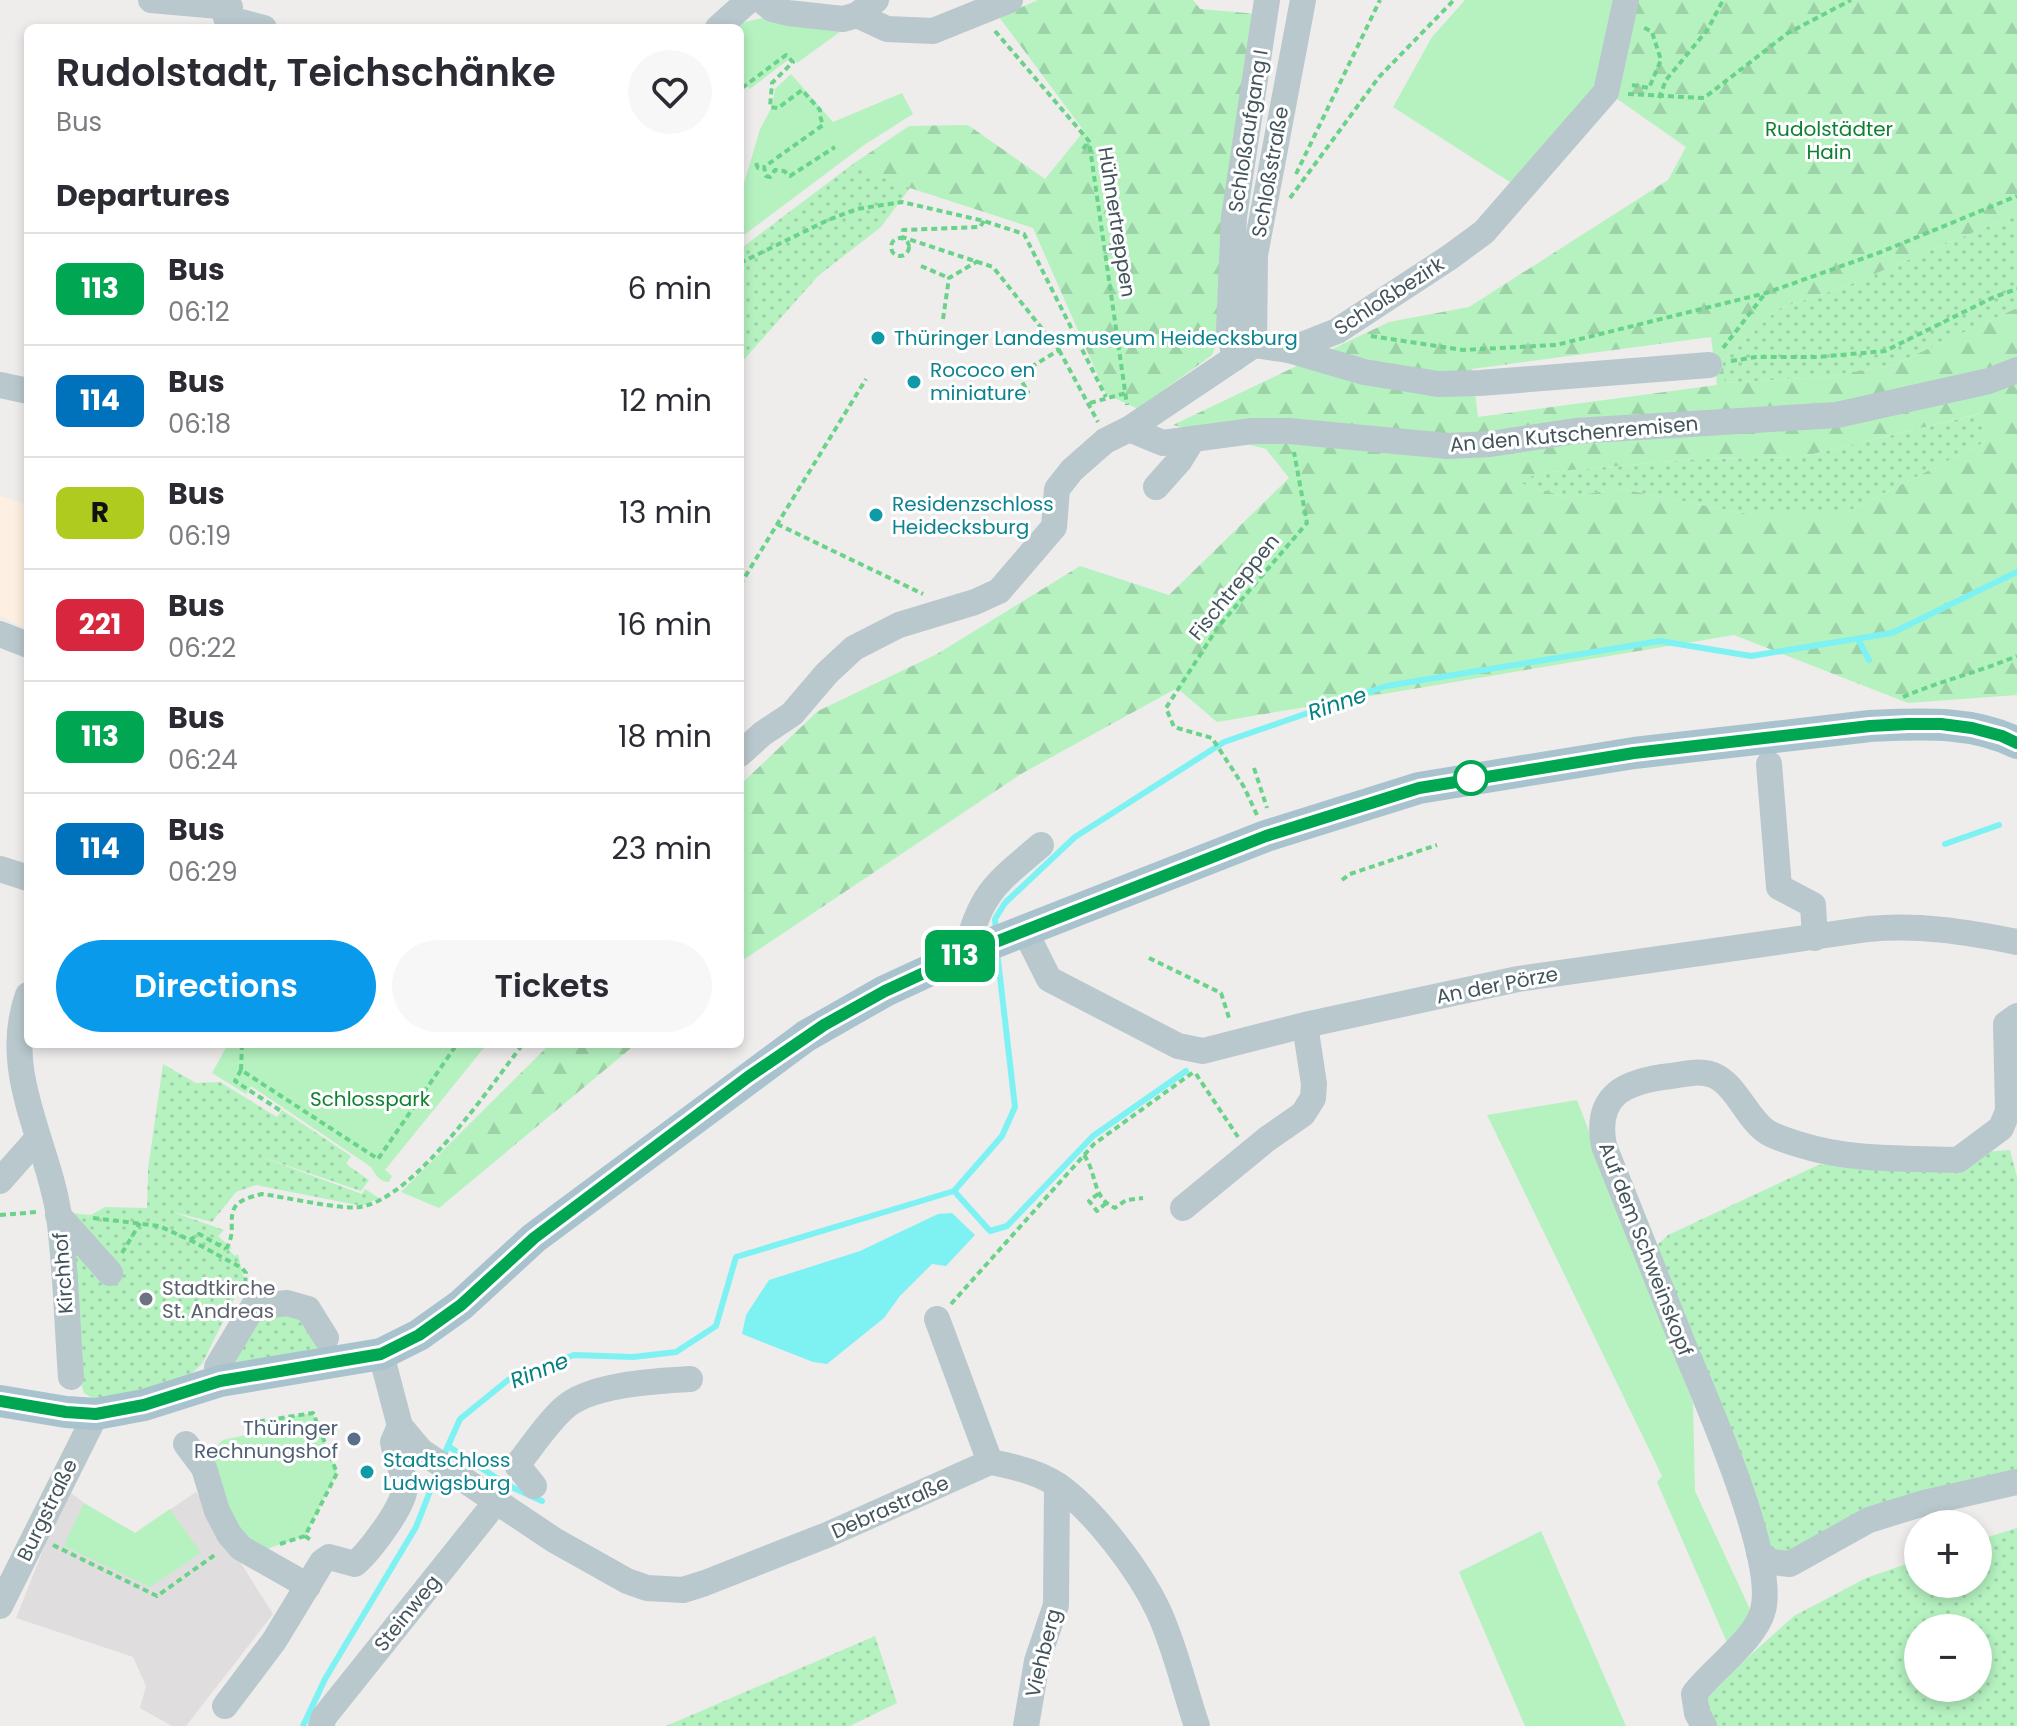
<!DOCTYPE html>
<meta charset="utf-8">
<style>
:root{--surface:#fff;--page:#f7f7f7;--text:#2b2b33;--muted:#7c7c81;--line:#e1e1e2;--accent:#099aec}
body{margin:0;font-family:Poppins,sans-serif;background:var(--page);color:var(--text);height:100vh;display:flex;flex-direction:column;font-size:30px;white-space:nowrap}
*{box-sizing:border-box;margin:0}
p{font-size:26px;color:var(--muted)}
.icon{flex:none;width:44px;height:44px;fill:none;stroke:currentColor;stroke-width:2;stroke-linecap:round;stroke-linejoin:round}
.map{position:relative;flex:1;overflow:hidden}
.sheet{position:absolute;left:24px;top:24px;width:720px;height:1024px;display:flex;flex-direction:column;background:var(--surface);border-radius:12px;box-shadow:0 4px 12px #0003}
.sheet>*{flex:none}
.badge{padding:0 16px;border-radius:12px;font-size:28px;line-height:52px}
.tools{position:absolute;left:1904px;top:1510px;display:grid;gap:16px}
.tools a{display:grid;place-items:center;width:88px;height:88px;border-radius:50%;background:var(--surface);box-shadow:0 4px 12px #0003;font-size:40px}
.map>.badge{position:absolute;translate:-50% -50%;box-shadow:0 0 0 4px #fff}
h2{padding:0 32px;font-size:30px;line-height:72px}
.round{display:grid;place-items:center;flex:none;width:84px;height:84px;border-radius:42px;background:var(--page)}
.overview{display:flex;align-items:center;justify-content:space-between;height:136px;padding:0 32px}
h1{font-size:38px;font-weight:600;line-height:60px}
.button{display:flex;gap:16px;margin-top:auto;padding:16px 32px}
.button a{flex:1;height:92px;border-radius:48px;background:var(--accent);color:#fff;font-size:32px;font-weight:600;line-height:92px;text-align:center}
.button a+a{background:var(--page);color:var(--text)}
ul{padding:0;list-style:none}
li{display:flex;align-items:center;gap:24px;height:112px;padding:0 32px;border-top:2px solid var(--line)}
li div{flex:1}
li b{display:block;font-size:30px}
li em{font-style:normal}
li .badge{min-width:88px;font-weight:700;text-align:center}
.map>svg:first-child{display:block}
.commercial{fill:#fdf0e2}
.education{fill:#e0ddde}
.grass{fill:url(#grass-dots);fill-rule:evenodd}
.forest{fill:url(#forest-firs);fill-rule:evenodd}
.green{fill:#b5f2c0}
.water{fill:#7ef2f3}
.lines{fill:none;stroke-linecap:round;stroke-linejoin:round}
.stream{stroke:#7ef2f3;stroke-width:6}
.path{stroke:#6ad38a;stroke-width:4;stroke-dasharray:6 4;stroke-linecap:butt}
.minor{stroke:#b9c8cd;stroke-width:26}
.major{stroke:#a9c3ce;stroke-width:32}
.line-casing{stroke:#fff;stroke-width:18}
.line{stroke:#00a651;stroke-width:12}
.culture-dot{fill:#0f9aa8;stroke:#fff;stroke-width:3}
.stop-dot{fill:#fff;stroke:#00a651;stroke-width:4}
.worship-dot{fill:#6b7280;stroke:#fff;stroke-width:3}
.service-dot{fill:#5c6f8a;stroke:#fff;stroke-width:3}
.labels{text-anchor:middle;stroke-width:6;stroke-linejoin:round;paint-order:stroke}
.park-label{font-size:20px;fill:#0e8131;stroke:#fff}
.street-label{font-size:20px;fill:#43545b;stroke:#fff}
.culture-label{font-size:20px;fill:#0d838f;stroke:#fff;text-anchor:start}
.worship-label{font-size:20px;fill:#5b616d;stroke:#fff;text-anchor:start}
.service-label{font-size:20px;fill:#4e5e75;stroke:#fff;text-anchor:end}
.water-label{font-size:22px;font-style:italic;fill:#058081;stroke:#fff}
</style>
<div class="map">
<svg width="2017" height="1726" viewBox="0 0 2017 1726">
<defs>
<pattern id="grass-dots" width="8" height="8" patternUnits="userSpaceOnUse" patternTransform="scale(2)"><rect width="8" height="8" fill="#b5f2c0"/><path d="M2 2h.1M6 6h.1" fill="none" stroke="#9dd1a7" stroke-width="1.8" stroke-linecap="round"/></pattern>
<pattern id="forest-firs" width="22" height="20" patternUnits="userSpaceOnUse" patternTransform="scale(2)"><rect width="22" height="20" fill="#b5f2c0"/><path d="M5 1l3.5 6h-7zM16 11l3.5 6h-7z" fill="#9dd1a7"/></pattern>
</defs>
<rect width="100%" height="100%" fill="#efecec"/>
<polygon class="commercial" points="0,496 28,504 28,630 0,616"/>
<polygon class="education" points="67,1490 99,1514 135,1533 196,1492 273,1614 186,1726 172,1726 140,1708 146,1686 133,1657 16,1618"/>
<g class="grass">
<polygon points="853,164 910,188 881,227 818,276 740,364 740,249"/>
<polygon points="2017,214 2017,308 1893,365 1825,377 1724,383 1722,360 1778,309 1846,286"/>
<polygon points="1980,414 1985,442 1843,514 1747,514 1621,489 1565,497 1512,481 1548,472 1697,459 1800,457"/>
<polygon points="163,1064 196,1083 220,1082 277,1117 282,1110 351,1156 346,1164 369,1180 361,1191 253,1154 362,1194 365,1189 379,1198 362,1206 256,1185 236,1192 212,1222 173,1212 224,1230 218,1236 232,1248 229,1250 235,1256 238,1254 244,1279 202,1364 189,1376 99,1402 84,1393 79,1377 68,1213 91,1215 105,1207 147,1208 148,1169"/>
<polygon points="2010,1150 2017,1177 2017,1475 1792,1557 1765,1545 1652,1250 1668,1235 1818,1165"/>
<polygon points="295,1314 316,1335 321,1353 235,1362 245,1341 262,1318"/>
<path d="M2017,1528v198h-302l-10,-10 2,-17 10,-14 77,-69 72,-38 52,-18v24h60v-44zM1918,1628h60v60h-60z"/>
<polygon points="875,1636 897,1703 850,1726 666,1726"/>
</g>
<g class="forest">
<polygon points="1038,0 1193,0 1200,9 1257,14 1221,332 1212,355 1138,409 1106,394 1033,228 910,188 853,164 909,126 968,125 1045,179 1084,131 999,17"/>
<path d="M1631,0h386v214l-171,72 -68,23 -56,51 3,23 100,-6 68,-12 124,-57v387l-109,8 -174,-68 -517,87 -40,-34 -156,86 -281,188v-177l78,-74 119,-57 143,-88 89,29 120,-117 -23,-29 -93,-24 216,-103 80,-15 199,-127 18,-33 -76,-53zM1711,337l6,48 -239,32 -6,-48zM1979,414l6,28 -142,72h-96l-126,-25 -56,8 -51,-16 34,-9 149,-13 103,-2z"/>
<polygon points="550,1044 636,1044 439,1208 401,1192"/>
</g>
<g class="green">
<polygon points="1465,0 1619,0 1603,84 1513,184 1393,107 1432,37"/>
<polygon points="763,18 844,29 797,63 792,57 750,89 740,77 740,28 734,28 740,23"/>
<polygon points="791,74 833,122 902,93 913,114 864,145 740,238 740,197 760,129 772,107 775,89"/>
<path d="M228,1044h259l-102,126 7,6 -3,6c-10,0 -13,-7 -18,-15l-120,-81 -5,8 -34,-21z"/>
<polygon points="1577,1100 1693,1403 1695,1491 1749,1607 1749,1617 1729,1647 1657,1482 1662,1476 1487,1115"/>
<polygon points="313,1413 337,1473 305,1536 252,1554 241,1548 206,1455 223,1440 251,1434 249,1423"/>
<polygon points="84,1503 135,1533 170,1509 201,1553 150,1587 64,1546"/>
<polygon points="1541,1531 1626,1726 1525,1726 1459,1572"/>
</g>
<polygon class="water" points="952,1213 975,1235 946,1266 932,1264 900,1296 884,1318 827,1364 813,1362 742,1334 746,1315 769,1280 860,1251 938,1214"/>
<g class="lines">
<g class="stream">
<polyline points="1858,639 1869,660"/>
<polyline points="1945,844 1999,825"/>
<polyline points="996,932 995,919 1005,903 1075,837 1224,742 1386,686 1660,641 1751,656 1892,633 2017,572"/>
<polyline points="954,1191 990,1231 1007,1226 1093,1136 1186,1071"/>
<polyline points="448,1446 507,1485 542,1501"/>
<polyline points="443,1457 460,1419 508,1380 574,1355 633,1357 676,1352 716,1326 736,1257 954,1191 1002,1136 1015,1107 997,951"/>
<polyline points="303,1726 325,1679 416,1527 438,1471"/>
</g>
<g class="path">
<polyline points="630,28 631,26"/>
<polyline points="995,31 1089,141 1127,405"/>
<polyline points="1632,85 1649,88 1661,60 1652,32 1643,27"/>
<polyline points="742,88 786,55 793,62 772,83 770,107 778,108 802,90 820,110 820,116 823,125 764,167"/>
<polyline points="1628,94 1704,98 1788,33 1851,0"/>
<polyline points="1659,98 1666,80 1708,29 1723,0"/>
<polyline points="1083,149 1089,141"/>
<polyline points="756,163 758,168 764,167 766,176 770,177 775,170 784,171 790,176 835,147"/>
<polyline points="1296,174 1380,0"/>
<polyline points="1290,198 1379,77 1454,0"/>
<polyline points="984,221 980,227 903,230 902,237 993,267 1059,350 1018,375 1028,392 1016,399"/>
<circle cx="900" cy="247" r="9"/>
<polyline points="740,263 828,220 857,209 902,202 984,221 1024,234 1106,397"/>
<polyline points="921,266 949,278"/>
<polyline points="943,319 949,278 978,261"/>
<polyline points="1371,336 1463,350 1556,345 1766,293 1881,252 2017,196"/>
<polyline points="1723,348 1764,295"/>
<polyline points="1059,350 1098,422"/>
<polyline points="1731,361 1756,357 1817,357 1885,351 1994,297 2017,289"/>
<polyline points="1090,403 1126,393"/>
<polyline points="777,524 923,594"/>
<polyline points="740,585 866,379"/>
<path d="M1903,697c37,-16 76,-25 114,-41"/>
<polyline points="1254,768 1267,808"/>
<polyline points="1257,815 1244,787 1212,738 1174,727 1166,708 1218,627 1307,523 1294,452"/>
<polyline points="1342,880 1350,874 1437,845"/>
<polyline points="1149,958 1221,993 1230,1021"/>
<polyline points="242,1044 241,1070 378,1159 457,1044"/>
<polyline points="241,1070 235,1081 281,1111"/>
<polyline points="1196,1074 1238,1137"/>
<path d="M1084,1155c14,20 7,42 31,53l11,-8 17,-2"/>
<polyline points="1098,1194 1089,1201 1097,1211 1106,1203"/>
<polyline points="0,1215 37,1212"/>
<polyline points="93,1218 159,1226 190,1240 199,1234 226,1249"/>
<polyline points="190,1240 242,1268 246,1273 245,1285"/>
<path d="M226,1249c16,-25 -12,-45 36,-55 22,3 80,16 98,13 55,-9 129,-119 163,-163"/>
<polyline points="122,1253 140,1223"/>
<polyline points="951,1304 1094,1144 1195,1071"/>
<polyline points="249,1423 313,1413 337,1473 305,1536 312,1541"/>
<polyline points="280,1544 305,1536"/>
<polyline points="53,1545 157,1596 216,1554"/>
</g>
<g class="minor">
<polyline points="151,0 230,7"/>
<polyline points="761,0 772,9 788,13 843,19 857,15 876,0"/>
<polyline points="857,15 887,29 933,31 1010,0"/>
<polyline points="226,18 264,28"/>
<polyline points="718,28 749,0"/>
<polyline points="1254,345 1255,255 1303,0"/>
<polyline points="1289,350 1364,372 1438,384 1480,383 1709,365"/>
<polyline points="1235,358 1229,330 1234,217 1267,0"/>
<polyline points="0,385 28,391"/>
<polyline points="1129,429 1163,443 1252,431 1289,431 1448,446 1490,444 1575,431 1837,415 1989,381 2017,370"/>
<polyline points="1156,487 1180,460 1193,439"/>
<polyline points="0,634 28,645"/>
<polyline points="740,754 762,734 792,714 827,673 854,648 899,625 975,602 999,591 1054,527 1057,489 1072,470 1105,441 1129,429 1254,345 1289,350 1337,331 1450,257 1484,232 1606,92 1626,0"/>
<polyline points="1769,764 1779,887 1813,905 1815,938"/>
<polyline points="0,869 28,878"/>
<path d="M1025,931l24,48 129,67 25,5 102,-26 213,-46 350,-50c51,-5 99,3 149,13"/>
<path d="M965,954c16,-62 30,-70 76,-109"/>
<path d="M28,995c-28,77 20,146 31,221 7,53 8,108 12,161"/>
<polyline points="0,1181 37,1139"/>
<polyline points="1183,1208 1267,1139 1303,1114 1313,1098 1314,1084 1305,1025"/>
<polyline points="58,1215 110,1273"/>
<polyline points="937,1319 990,1462"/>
<path d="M381,1354l19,72 21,25 133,89 73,41 20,7 36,2 22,-7 122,-48 163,-73c23,4 49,10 69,24 36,26 80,84 99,124 17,36 26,78 39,116"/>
<polyline points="220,1381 217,1367 253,1307 287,1303 308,1309 326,1338"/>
<polyline points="186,1444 204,1468 217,1511 229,1534 241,1548 308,1586"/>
<path d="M534,1486l-17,-21c15,-18 29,-41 47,-57 26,-24 92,-27 126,-29"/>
<polyline points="1759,1553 1771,1562 1790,1564 1869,1520 1924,1503 2017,1482"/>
<polyline points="0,1606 96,1414"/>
<path d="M225,1706l49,-65 48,-79 7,-5 26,7c14,-12 52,-61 50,-79 -1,-12 -10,-29 -12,-43l7,-16"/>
<polyline points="321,1726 324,1717 496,1502"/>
<polyline points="1026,1726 1037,1661 1056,1605 1057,1485"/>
<path d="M1704,1726l-7,-13 -3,-19c19,-25 62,-55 69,-84 14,-52 -58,-212 -80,-266 -27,-66 -53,-132 -79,-198 -10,-52 22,-65 67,-70 13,-2 28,-6 42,-1 24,10 33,43 54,57 10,6 24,10 34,13 50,16 106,13 157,15l43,-32 7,-17 -2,-87 11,-8"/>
</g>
<path class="major" d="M0,1401l66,11 30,2 48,-9 76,-24 161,-27 38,-19 42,-30 73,-67 272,-202 79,-45 80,-37 301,-118 153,-48 215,-35 236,-27c50,-2 101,-6 147,17"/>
</g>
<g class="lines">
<defs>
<polyline id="line" points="0,1401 66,1412 96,1414 144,1405 220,1381 381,1354 419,1335 461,1305 534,1238 748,1077 824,1025 885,991 965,954 1266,836 1419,788 1634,753 1870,726 1908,724 1941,724 1972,728 2002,736 2017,743"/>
</defs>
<use href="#line" class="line-casing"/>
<use href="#line" class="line"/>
</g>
<g class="culture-dot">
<circle cx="878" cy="338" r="8"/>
<circle cx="914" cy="382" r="8"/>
<circle cx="876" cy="515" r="8"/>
<circle cx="367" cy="1472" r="8"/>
</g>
<circle class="stop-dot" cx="1471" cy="778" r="16"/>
<circle class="worship-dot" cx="146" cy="1299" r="8"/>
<circle class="service-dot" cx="354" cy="1439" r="8"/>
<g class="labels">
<g class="park-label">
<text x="1829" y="136">Rudolstädter<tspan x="1829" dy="23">Hain</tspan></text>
<text x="370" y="1106">Schlosspark</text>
</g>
<g class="street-label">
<text transform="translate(1248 131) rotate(-81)" y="7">Schloßaufgang I</text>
<text transform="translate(1270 172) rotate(-80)" y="7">Schloßstraße</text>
<text transform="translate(1117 222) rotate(81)" y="7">Hühnertreppen</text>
<text transform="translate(1389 296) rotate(-33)" y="7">Schloßbezirk</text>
<text transform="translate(1574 434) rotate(-5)" y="7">An den Kutschenremisen</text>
<text transform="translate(1234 587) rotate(-51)" y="7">Fischtreppen</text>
<text transform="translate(1497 985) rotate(-11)" y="7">An der Pörze</text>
<text transform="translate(1646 1249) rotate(69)" y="7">Auf dem Schweinskopf</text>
<text transform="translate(63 1273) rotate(-94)" y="7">Kirchhof</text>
<text transform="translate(890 1507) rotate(-24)" y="7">Debrastraße</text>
<text transform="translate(47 1510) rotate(-64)" y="7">Burgstraße</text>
<text transform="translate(407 1613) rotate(-51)" y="7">Steinweg</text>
<text transform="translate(1043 1653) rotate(-76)" y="7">Viehberg</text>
</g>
<g class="culture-label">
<text x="894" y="345">Thüringer Landesmuseum Heidecksburg</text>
<text x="930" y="377">Rococo en<tspan x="930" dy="23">miniature</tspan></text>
<text x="892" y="511">Residenzschloss<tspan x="892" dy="23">Heidecksburg</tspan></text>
<text x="383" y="1467">Stadtschloss<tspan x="383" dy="23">Ludwigsburg</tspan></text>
</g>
<g class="worship-label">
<text x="162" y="1295">Stadtkirche<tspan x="162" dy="23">St. Andreas</tspan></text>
</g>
<g class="service-label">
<text x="338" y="1435">Thüringer<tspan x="338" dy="23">Rechnungshof</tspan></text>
</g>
<g class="water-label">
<text transform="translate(1337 703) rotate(-19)" y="8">Rinne</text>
<text transform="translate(539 1370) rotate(-22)" y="8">Rinne</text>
</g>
</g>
</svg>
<div class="tools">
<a>+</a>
<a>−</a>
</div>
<b class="badge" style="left:960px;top:956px;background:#00a651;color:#fff">113</b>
<section class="sheet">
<div class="overview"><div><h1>Rudolstadt, Teichschänke</h1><p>Bus</p></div><a class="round"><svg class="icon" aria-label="heart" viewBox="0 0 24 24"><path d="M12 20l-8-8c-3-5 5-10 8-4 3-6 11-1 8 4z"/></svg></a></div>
<h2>Departures</h2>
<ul>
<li><span class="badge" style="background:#00a651;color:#fff">113</span><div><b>Bus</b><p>06:12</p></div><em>6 min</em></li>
<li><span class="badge" style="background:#0072bc;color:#fff">114</span><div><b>Bus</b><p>06:18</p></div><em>12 min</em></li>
<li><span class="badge" style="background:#b0cb1f;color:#111">R</span><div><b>Bus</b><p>06:19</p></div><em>13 min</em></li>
<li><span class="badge" style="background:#d7263d;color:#fff">221</span><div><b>Bus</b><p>06:22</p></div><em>16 min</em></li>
<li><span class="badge" style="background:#00a651;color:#fff">113</span><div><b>Bus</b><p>06:24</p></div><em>18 min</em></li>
<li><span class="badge" style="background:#0072bc;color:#fff">114</span><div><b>Bus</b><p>06:29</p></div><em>23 min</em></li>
</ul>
<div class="button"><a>Directions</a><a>Tickets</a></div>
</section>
</div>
